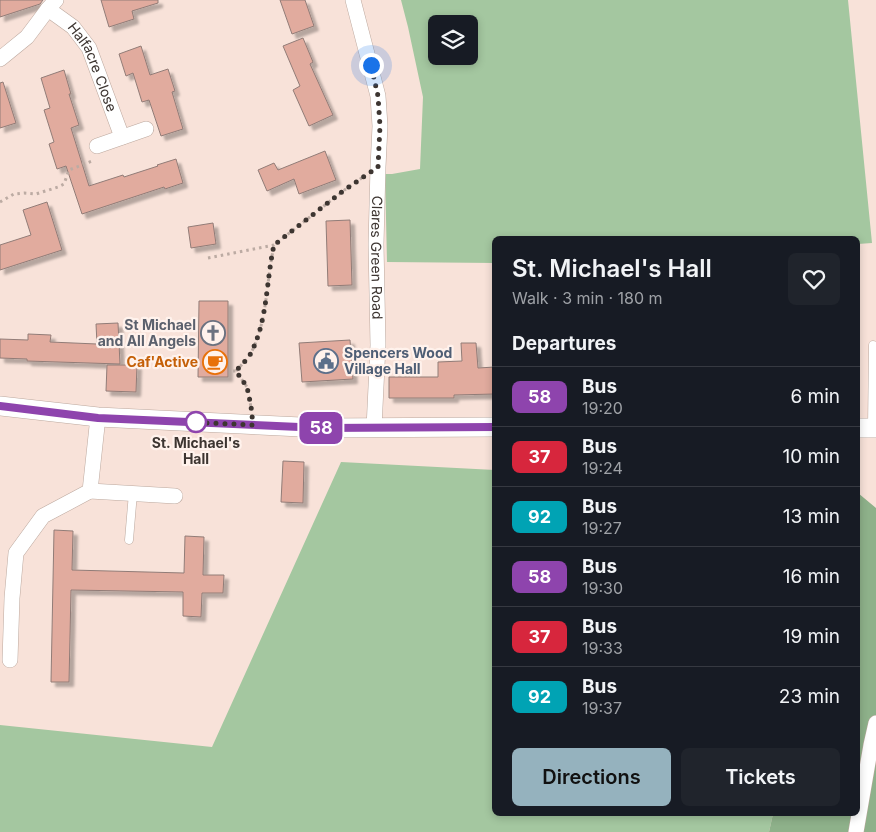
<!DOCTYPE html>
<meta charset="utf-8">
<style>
:root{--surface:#171b24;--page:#20242c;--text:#f1f3f6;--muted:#9ea1a6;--line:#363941;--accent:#95b2be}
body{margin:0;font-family:Inter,sans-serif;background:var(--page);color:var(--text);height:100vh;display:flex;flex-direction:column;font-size:19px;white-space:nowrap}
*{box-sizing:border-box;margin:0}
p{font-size:16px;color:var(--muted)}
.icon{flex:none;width:28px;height:28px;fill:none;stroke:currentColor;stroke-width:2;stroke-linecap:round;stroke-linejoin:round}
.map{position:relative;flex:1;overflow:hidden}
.details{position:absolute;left:492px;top:236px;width:368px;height:580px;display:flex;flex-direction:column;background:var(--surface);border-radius:8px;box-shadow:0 2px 8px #0003}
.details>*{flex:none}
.badge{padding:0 10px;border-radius:8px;font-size:18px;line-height:32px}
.controls{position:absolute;left:428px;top:15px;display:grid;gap:10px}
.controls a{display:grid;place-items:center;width:50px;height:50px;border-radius:8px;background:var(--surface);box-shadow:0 2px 8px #0003;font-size:25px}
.you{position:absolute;width:25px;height:25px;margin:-12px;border:4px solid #fff;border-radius:50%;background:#1a73e8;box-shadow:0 0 0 8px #1a73e833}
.map>.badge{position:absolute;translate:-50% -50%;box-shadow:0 0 0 2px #fff}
h2{padding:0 20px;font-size:19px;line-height:45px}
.round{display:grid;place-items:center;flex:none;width:52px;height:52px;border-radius:8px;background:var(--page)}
.head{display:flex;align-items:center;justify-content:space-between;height:85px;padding:0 20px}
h1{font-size:24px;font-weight:600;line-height:38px}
.action{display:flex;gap:10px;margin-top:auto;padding:10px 20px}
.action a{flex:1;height:58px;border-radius:8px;background:var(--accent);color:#111;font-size:20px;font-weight:600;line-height:58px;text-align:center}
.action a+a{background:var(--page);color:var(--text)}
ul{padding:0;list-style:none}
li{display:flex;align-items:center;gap:15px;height:60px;padding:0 20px;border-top:1px solid var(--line)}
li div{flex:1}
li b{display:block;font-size:19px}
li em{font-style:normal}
li .badge{min-width:55px;font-weight:700;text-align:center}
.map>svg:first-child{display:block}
.green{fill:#a4c7a0;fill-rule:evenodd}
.forest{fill:#8eb18a}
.building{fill:#e1ab9e;stroke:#917c77;filter:url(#shadow)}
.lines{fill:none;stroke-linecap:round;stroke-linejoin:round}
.service-casing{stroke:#bca89e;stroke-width:9}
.minor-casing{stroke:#bca89e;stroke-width:16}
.tertiary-casing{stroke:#bca89e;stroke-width:20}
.path{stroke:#bcaba3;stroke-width:3;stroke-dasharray:2.5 4;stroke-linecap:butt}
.service{stroke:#fff;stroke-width:8}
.minor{stroke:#fff;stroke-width:15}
.tertiary{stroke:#fff;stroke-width:19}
.line-casing{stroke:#fff;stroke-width:11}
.line{stroke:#8e44ad;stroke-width:8}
.walk{stroke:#3d3531;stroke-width:5;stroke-dasharray:0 9}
.stop-dot{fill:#fff;stroke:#8e44ad;stroke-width:2.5}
.labels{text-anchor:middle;stroke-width:4.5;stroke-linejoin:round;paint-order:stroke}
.street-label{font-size:14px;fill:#3d3531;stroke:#fff2ec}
.worship-label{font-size:14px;font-weight:bold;fill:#5b616d;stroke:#fff2ec;text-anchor:end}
.service-label{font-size:14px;font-weight:bold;fill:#4e5e75;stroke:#fff2ec;text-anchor:start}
.food-label{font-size:14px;font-weight:bold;fill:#c56008;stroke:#fff2ec;text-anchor:end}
.stop-label{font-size:14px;font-weight:bold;fill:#3d3531;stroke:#fff2ec}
</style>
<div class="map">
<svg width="876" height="832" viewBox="0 0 876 832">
<defs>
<filter id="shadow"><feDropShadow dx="4.5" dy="4.5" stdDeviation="1" flood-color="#0004"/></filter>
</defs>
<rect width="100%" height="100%" fill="#f8e2d9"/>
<g class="green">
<path d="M401,0h447l24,243 -14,1v-5h-363v24l-108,-1 -2,-88h7l28,-5 3,-72 -15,-70zM436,24h33v32h-33z"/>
<polygon points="341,462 495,470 495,814 773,814 769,832 0,832 0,725 212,747"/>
</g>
<polygon class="forest" points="858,493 876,508 876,832 769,832 773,814 858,814"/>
<g class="building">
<polygon points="0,0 43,0 40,4 0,17"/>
<polygon points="101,0 158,0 158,3 132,11 134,19 109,27"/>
<polygon points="280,0 305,0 314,26 292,34"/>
<polygon points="303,38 313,62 310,64 333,115 309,126 293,90 300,86 283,46"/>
<polygon points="141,46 150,75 168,69 175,91 172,92 183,129 161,136 149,100 142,102 133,73 126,76 119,54"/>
<polygon points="64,70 71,94 69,94 79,125 71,128 89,186 123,175 124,177 158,166 157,165 176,159 183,183 165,189 164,187 82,214 66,166 57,169 49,144 54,142 44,110 50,108 41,78"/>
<polygon points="3,82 16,123 0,128 0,83"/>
<polygon points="325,151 336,180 299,194 294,179 267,191 258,170 274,163 278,170"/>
<polygon points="47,202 62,250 0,270 0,245 31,235 23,210"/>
<polygon points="350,220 352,285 328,286 326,221"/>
<polygon points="213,223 216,244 191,248 188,227"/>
<polygon points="199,301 228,301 228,377 198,377"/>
<polygon points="118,323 120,364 27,361 27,359 0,358 0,339 28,340 28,334 51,335 50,342 97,344 96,324"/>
<polygon points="350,340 353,379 302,382 299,343"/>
<polygon points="461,343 476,343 478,368 495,367 495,394 454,395 454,398 389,398 389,377 438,377 438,362 462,361"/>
<polygon points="107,365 137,365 136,392 106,391"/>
<polygon points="283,461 304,462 303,503 281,502"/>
<polygon points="54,530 73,531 72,570 184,573 185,536 204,537 203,575 224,575 223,593 202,593 201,617 183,616 183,592 71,590 69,682 51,682"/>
</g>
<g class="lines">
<defs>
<g id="service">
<polyline points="872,428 873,345"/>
<polyline points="129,540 133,493"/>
</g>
<g id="minor">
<path id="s1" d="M353,0l25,96 2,30 -2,41 -2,77 2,101 -4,83"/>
<path id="s2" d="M48,9l25,18 16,21 33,89"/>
<polyline points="0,59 27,37 48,9 56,0"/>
<polyline points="97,146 146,129"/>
<polyline points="90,491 175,496"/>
<polyline points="10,660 12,598 16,553 43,516 90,491 98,417"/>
<polyline points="856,832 871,745 876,723"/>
</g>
<g id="tertiary">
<polyline points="0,406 98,417 322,428 495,427"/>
<polyline points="858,428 876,428"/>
</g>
</defs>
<use href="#service" class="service-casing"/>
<use href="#minor" class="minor-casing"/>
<use href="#tertiary" class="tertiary-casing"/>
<g class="path">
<polyline points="0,202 14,194 24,193 36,194 58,187 64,184 69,170 92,161"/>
<polyline points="208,258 274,245 343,191 363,177"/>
<polyline points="233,371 236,371 247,387 251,407"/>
<path d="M236,371c4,-5 11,-11 15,-18 17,-33 15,-72 23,-107"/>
</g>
<use href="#service" class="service"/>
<use href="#minor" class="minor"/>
<use href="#tertiary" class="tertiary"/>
</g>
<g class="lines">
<defs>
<polyline id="line" points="0,406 98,418 322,428 495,427"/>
</defs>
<use href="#line" class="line-casing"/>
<use href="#line" class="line"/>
<path class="walk" d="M196,422h-8l65,3 -2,-19 -4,-19 -11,-16c4,-5 11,-11 15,-18 17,-34 15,-72 23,-108l69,-54 35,-24 2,-41 -2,-30 -7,-31"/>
</g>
<defs>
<symbol id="church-ring" viewBox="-11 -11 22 22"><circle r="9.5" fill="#fff2ec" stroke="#6b7280" stroke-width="1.5"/><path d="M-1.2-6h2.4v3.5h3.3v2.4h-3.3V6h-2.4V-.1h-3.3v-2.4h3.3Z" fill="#6b7280"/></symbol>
<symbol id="civic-ring" viewBox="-11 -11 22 22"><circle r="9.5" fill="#fff2ec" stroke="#5c6f8a" stroke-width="1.5"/><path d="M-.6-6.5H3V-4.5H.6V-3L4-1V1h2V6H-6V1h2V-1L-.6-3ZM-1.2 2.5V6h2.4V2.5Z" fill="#5c6f8a"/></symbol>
<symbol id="cafe-ring" viewBox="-11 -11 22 22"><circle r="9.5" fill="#fff2ec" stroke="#e8710a" stroke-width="1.5"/><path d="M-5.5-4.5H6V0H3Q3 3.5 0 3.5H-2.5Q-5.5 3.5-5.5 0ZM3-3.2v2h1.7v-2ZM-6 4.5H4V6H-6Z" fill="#e8710a"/></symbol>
</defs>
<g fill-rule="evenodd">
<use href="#church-ring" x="199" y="319" width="28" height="28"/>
<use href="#civic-ring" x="312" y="347" width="28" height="28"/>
<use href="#cafe-ring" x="201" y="348" width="28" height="28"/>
</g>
<circle class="stop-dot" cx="196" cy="422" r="10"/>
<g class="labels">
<g class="street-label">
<text dy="5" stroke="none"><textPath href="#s2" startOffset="76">Halfacre Close</textPath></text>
<text dy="5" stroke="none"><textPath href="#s1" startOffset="261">Clares Green Road</textPath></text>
</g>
<g class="worship-label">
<text x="196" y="330">St Michael<tspan x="196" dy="16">and All Angels</tspan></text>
</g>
<g class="service-label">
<text x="344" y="358">Spencers Wood<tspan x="344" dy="16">Village Hall</tspan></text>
</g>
<g class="food-label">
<text x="198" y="367">Caf'Active</text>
</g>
<g class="stop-label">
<text x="196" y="448">St. Michael's<tspan x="196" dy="16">Hall</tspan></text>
</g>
</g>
</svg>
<div class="controls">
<a><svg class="icon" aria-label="layers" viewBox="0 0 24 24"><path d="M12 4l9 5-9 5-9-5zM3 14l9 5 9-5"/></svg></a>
</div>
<div class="you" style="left:371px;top:65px"></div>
<b class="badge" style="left:321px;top:428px;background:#8e44ad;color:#fff">58</b>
<section class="details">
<div class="head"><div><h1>St. Michael's Hall</h1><p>Walk · 3 min · 180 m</p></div><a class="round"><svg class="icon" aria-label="heart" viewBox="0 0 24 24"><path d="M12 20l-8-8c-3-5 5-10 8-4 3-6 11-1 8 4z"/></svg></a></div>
<h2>Departures</h2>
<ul>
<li><span class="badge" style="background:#8e44ad;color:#fff">58</span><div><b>Bus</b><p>19:20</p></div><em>6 min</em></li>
<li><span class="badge" style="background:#d7263d;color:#fff">37</span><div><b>Bus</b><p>19:24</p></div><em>10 min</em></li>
<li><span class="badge" style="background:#00a3b4;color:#fff">92</span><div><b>Bus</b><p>19:27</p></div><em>13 min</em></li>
<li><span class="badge" style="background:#8e44ad;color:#fff">58</span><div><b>Bus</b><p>19:30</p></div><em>16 min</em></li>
<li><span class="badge" style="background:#d7263d;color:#fff">37</span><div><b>Bus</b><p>19:33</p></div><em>19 min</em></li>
<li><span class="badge" style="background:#00a3b4;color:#fff">92</span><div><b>Bus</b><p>19:37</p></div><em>23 min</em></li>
</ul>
<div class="action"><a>Directions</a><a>Tickets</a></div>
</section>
</div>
